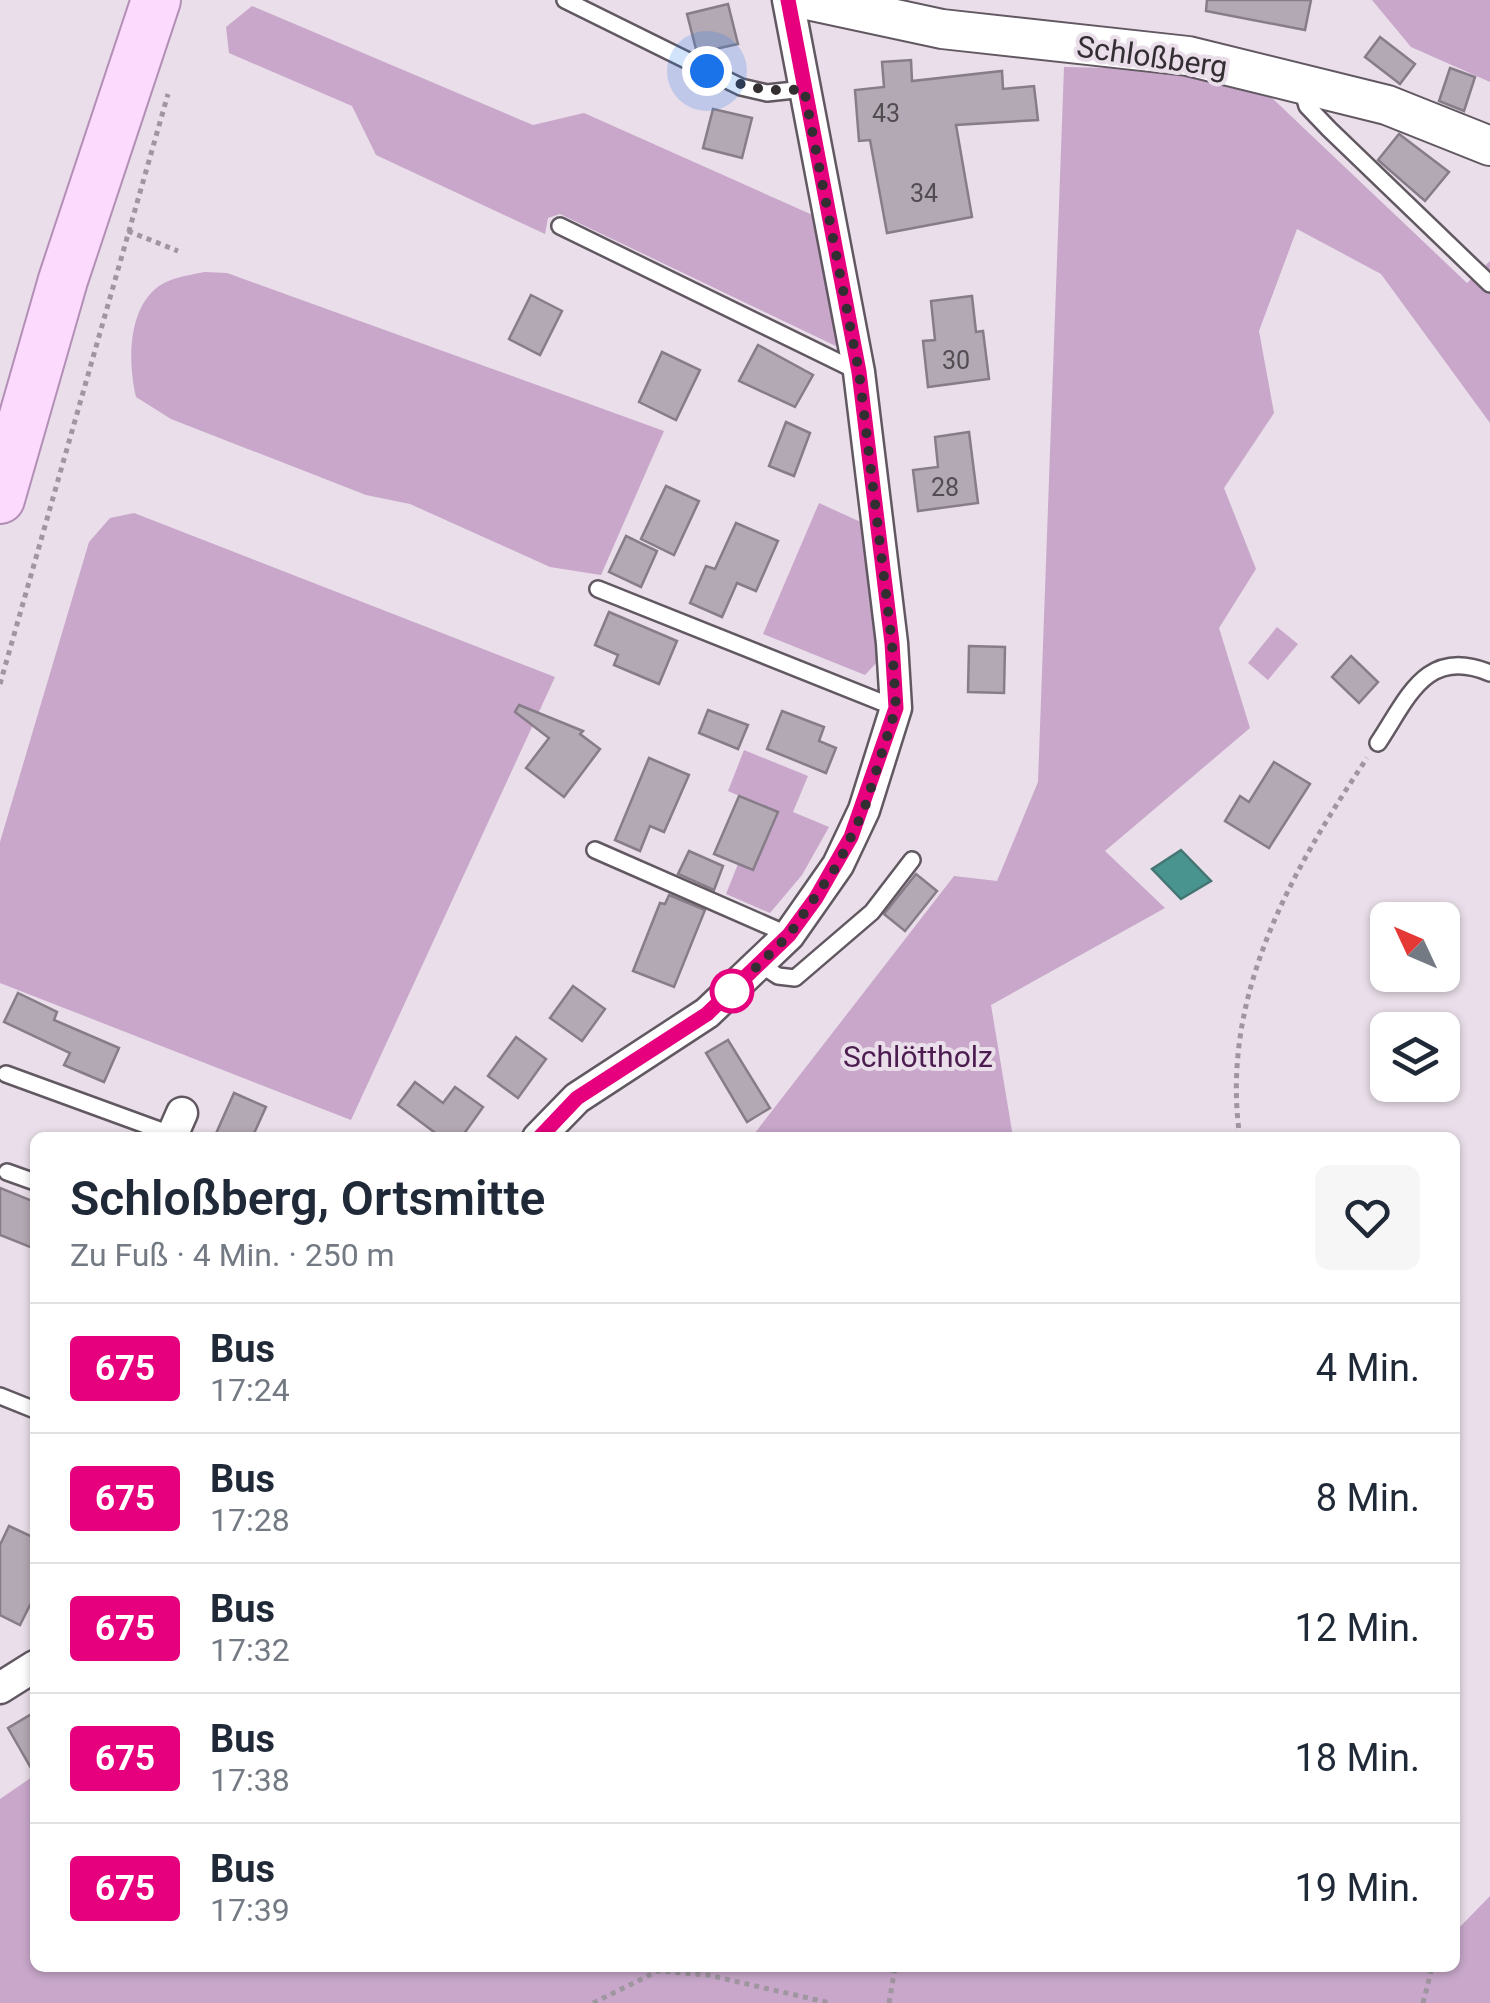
<!DOCTYPE html>
<html lang="de">
<meta charset="utf-8">
<style>
:root{--surface:#fff;--page:#f6f6f7;--text:#1f2937;--muted:#747a83;--line:#e0e1e3}
body{margin:0;font-family:Roboto,sans-serif;background:var(--page);color:var(--text);height:100vh;display:flex;flex-direction:column;font-size:38px;white-space:nowrap}
*{box-sizing:border-box;margin:0}
p{font-size:32px;color:var(--muted)}
.icon{flex:none;width:55px;height:55px;fill:none;stroke:currentColor;stroke-width:2;stroke-linecap:round;stroke-linejoin:round}
.map{position:relative;flex:1;overflow:hidden}
.side{position:absolute;left:30px;top:1132px;width:1430px;height:840px;display:flex;flex-direction:column;background:var(--surface);border-radius:15px;box-shadow:0 2px 8px #0004}
.side>*{flex:none}
.badge{padding:0 20px;border-radius:8px;font-size:35px;line-height:65px}
.needle{width:65px;rotate:314deg}
.controls{position:absolute;left:1370px;top:902px;display:grid;gap:20px}
.controls a{display:grid;place-items:center;width:90px;height:90px;border-radius:15px;background:var(--surface);box-shadow:0 2px 8px #0004;font-size:50px}
.you{position:absolute;width:50px;height:50px;margin:-25px;border:8px solid #fff;border-radius:50%;background:#1a73e8;box-shadow:0 0 0 15px #1a73e833}
.map>.badge{position:absolute;translate:-50% -50%;box-shadow:0 0 0 5px #fff}
.round{display:grid;place-items:center;flex:none;width:105px;height:105px;border-radius:15px;background:var(--page)}
.head{display:flex;align-items:center;justify-content:space-between;height:170px;padding:0 40px}
h1{font-size:48px;font-weight:600;line-height:75px}
ul{padding:0;list-style:none}
li{display:flex;align-items:center;gap:30px;height:130px;padding:0 40px;border-top:2px solid var(--line)}
li div{flex:1}
li b{display:block;font-size:38px}
li em{font-style:normal}
li .badge{min-width:110px;font-weight:700;text-align:center}
.map>svg:first-child{display:block}
.green{fill:#c8a7ca}
.water{fill:#4a948f;stroke:#437573;stroke-width:2.5}
.building{fill:#b3a9b4;stroke:#877d88;stroke-width:2.5}
.lines{fill:none;stroke-linecap:round;stroke-linejoin:round}
.service-casing{stroke:#615862;stroke-width:20}
.minor-casing{stroke:#615862;stroke-width:35}
.tertiary-casing{stroke:#615862;stroke-width:42}
.primary-casing{stroke:#b38eb6;stroke-width:52}
.path{stroke:#9f969f;stroke-width:5;stroke-dasharray:5 5;stroke-linecap:butt}
.service{stroke:#fff;stroke-width:15}
.minor{stroke:#fff;stroke-width:30}
.tertiary{stroke:#fff;stroke-width:38}
.primary{stroke:#fbdafe;stroke-width:48}
.line-casing{stroke:#fff;stroke-width:22}
.line{stroke:#e6007e;stroke-width:15}
.walk{stroke:#322e32;stroke-width:10;stroke-dasharray:0 18}
.stop-dot{fill:#fff;stroke:#e6007e;stroke-width:5}
.labels{text-anchor:middle;stroke-width:8;stroke-linejoin:round;paint-order:stroke}
.number-label{font-size:25px;fill:#524d52}
.street-label{font-size:30px;fill:#322e32;stroke:#e9dee9}
.park-label{font-size:30px;fill:#4c1c51;stroke:#e9dee9}
</style>
<div class="map">
<svg width="1490" height="2003" viewBox="0 0 1490 2003">
<rect width="100%" height="100%" fill="#e9dee9"/>
<g class="green">
<polygon points="1372,0 1490,0 1490,82 1411,47"/>
<polygon points="252,6 533,125 584,113 817,217 840,348 560,214 548,218 545,234 376,155 352,106 229,53 226,27"/>
<polygon points="1064,67 1165,69 1271,97 1467,283 1490,261 1490,423 1381,274 1297,229 1259,331 1274,413 1224,488 1256,569 1219,628 1250,728 1105,851 1165,908 991,1005 1013,1137 751,1138 954,876 997,881 1038,782"/>
<path d="M205,272l22,1 437,158 -63,144 -51,-8 -140,-63 -44,-9 -195,-76 -35,-22c-8,-34 -9,-88 23,-111 13,-9 31,-11 46,-14z"/>
<polygon points="819,503 865,524 878,661 865,675 763,634"/>
<polygon points="134,513 555,677 351,1120 0,983 0,842 89,542 110,518"/>
<polygon points="1277,627 1298,644 1268,680 1248,663"/>
<polygon points="744,750 808,776 793,812 829,827 802,875 770,913 726,894 738,864 753,870 778,813 728,791"/>
<polygon points="35,1775 35,1968 1417,1970 1455,1968 1455,1932 1490,1896 1490,2003 0,2003 0,1799"/>
</g>
<polygon class="water" points="1181,850 1211,881 1181,899 1152,869"/>
<g class="building">
<polygon points="1207,0 1311,0 1305,30 1206,11"/>
<polygon points="728,4 738,44 697,53 687,14"/>
<polygon points="1380,37 1415,64 1400,84 1365,57"/>
<polygon points="911,60 912,81 1002,71 1003,89 1034,86 1038,120 956,125 972,217 887,233 870,140 859,141 855,90 884,87 882,62"/>
<polygon points="1450,68 1475,77 1464,111 1439,101"/>
<polygon points="713,109 752,118 742,158 703,148"/>
<polygon points="1399,134 1449,172 1425,201 1378,160"/>
<polygon points="531,295 562,311 540,355 509,339"/>
<polygon points="972,296 976,332 983,331 989,379 928,387 923,341 935,340 931,301"/>
<polygon points="758,345 813,375 795,407 739,381"/>
<polygon points="662,352 700,370 676,420 639,402"/>
<polygon points="786,422 810,433 794,476 769,466"/>
<polygon points="969,432 978,503 918,511 913,470 938,467 935,437"/>
<polygon points="666,486 699,501 674,555 641,539"/>
<polygon points="736,523 778,541 756,591 737,583 722,617 690,603 706,566 715,569"/>
<polygon points="626,536 657,551 641,587 609,572"/>
<polygon points="609,612 677,641 659,684 614,665 618,655 595,645"/>
<polygon points="969,646 1005,647 1004,693 968,692"/>
<polygon points="1351,656 1378,682 1359,703 1332,677"/>
<polygon points="519,705 583,731 580,734 600,749 564,797 526,768 549,738 515,712"/>
<polygon points="708,710 748,725 738,749 699,733"/>
<polygon points="782,711 824,727 819,741 836,748 826,773 767,749"/>
<polygon points="649,758 689,775 664,832 650,826 640,851 615,840"/>
<polygon points="1274,762 1310,784 1269,848 1225,821 1240,796 1249,802"/>
<polygon points="739,796 778,812 753,870 714,854"/>
<polygon points="689,851 723,866 714,890 678,874"/>
<polygon points="916,874 937,891 905,931 884,914"/>
<polygon points="669,895 705,910 674,987 633,971 660,903 665,904"/>
<polygon points="573,986 605,1009 582,1041 550,1018"/>
<polygon points="18,993 57,1012 54,1020 119,1048 104,1082 64,1065 70,1053 4,1022"/>
<polygon points="516,1037 546,1059 518,1098 488,1076"/>
<polygon points="728,1040 770,1108 747,1122 706,1053"/>
<polygon points="415,1082 443,1103 455,1087 483,1107 461,1138 442,1138 398,1105"/>
<polygon points="234,1093 266,1107 252,1138 214,1138"/>
<polygon points="0,1188 35,1202 35,1249 0,1235"/>
<polygon points="9,1526 35,1538 35,1595 20,1625 0,1615 0,1545"/>
<polygon points="35,1712 35,1775 8,1728"/>
</g>
<g class="lines">
<defs>
<g id="service">
<polyline points="565,0 741,87 767,93 804,89"/>
<polyline points="1301,86 1307,106 1329,129 1490,284"/>
<polyline points="560,226 859,372"/>
<polyline points="598,589 896,708"/>
<path d="M1378,743c30,-45 48,-97 112,-70"/>
<polyline points="595,850 789,935"/>
<polyline points="761,965 778,976 795,978 872,912 912,860"/>
<polyline points="6,1074 173,1135"/>
<polyline points="7,1172 35,1182"/>
<polyline points="0,1396 35,1410"/>
</g>
<g id="minor">
<polyline points="171,1138 182,1113"/>
<polyline points="538,1138 577,1098 707,1013 789,935 838,865 864,810 896,708 892,643 859,372 788,0"/>
<polyline points="0,1688 35,1666"/>
</g>
<polyline id="tertiary" points="807,0 942,29 1188,56 1387,105 1490,146"/>
<polyline id="primary" points="0,499 63,280 156,0"/>
</defs>
<use href="#service" class="service-casing"/>
<use href="#minor" class="minor-casing"/>
<use href="#tertiary" class="tertiary-casing"/>
<use href="#primary" class="primary-casing"/>
<g class="path">
<polyline points="128,231 178,251"/>
<polyline points="0,684 168,94"/>
<path d="M1240,1138c-21,-141 52,-268 127,-380"/>
<polyline points="593,2003 658,1971 708,1975 830,2003"/>
<polyline points="889,2003 895,1968"/>
<polyline points="1423,2003 1432,1968"/>
</g>
<use href="#service" class="service"/>
<use href="#minor" class="minor"/>
<use href="#tertiary" class="tertiary"/>
<use href="#primary" class="primary"/>
</g>
<g class="lines">
<defs>
<polyline id="line" points="539,1138 577,1098 707,1014 789,935 816,898 851,837 896,708 892,643 859,372 788,0"/>
</defs>
<use href="#line" class="line-casing"/>
<use href="#line" class="line"/>
<path class="walk" d="M707,71c35,16 59,22 97,18l55,283 33,271 4,65 -32,102 -26,54 -49,71 -57,56"/>
</g>
<circle class="stop-dot" cx="732" cy="991" r="20"/>
<g class="labels">
<g class="number-label">
<text x="886" y="122">43</text>
<text x="924" y="202">34</text>
<text x="956" y="369">30</text>
<text x="945" y="496">28</text>
</g>
<g class="street-label">
<text transform="translate(1152 57) rotate(8)" y="10">Schloßberg</text>
</g>
<g class="park-label">
<text x="918" y="1067">Schlöttholz</text>
</g>
</g>
</svg>
<div class="controls">
<a><svg class="needle" viewBox="-14 -14 28 28"><path d="M0-13l5 13h-10z" fill="#e53935"/><path d="M0 13l5-13h-10z" fill="#747a83"/></svg></a>
<a><svg class="icon" aria-label="layers" viewBox="0 0 24 24"><path d="M12 4l9 5-9 5-9-5zM3 14l9 5 9-5"/></svg></a>
</div>
<div class="you" style="left:707px;top:71px"></div>
<section class="side">
<div class="head"><div><h1>Schloßberg, Ortsmitte</h1><p>Zu Fuß · 4 Min. · 250 m</p></div><a class="round"><svg class="icon" aria-label="heart" viewBox="0 0 24 24"><path d="M12 20l-8-8c-3-5 5-10 8-4 3-6 11-1 8 4z"/></svg></a></div>
<ul>
<li><span class="badge" style="background:#e6007e;color:#fff">675</span><div><b>Bus</b><p>17:24</p></div><em>4 Min.</em></li>
<li><span class="badge" style="background:#e6007e;color:#fff">675</span><div><b>Bus</b><p>17:28</p></div><em>8 Min.</em></li>
<li><span class="badge" style="background:#e6007e;color:#fff">675</span><div><b>Bus</b><p>17:32</p></div><em>12 Min.</em></li>
<li><span class="badge" style="background:#e6007e;color:#fff">675</span><div><b>Bus</b><p>17:38</p></div><em>18 Min.</em></li>
<li><span class="badge" style="background:#e6007e;color:#fff">675</span><div><b>Bus</b><p>17:39</p></div><em>19 Min.</em></li>
</ul>
</section>
</div>
